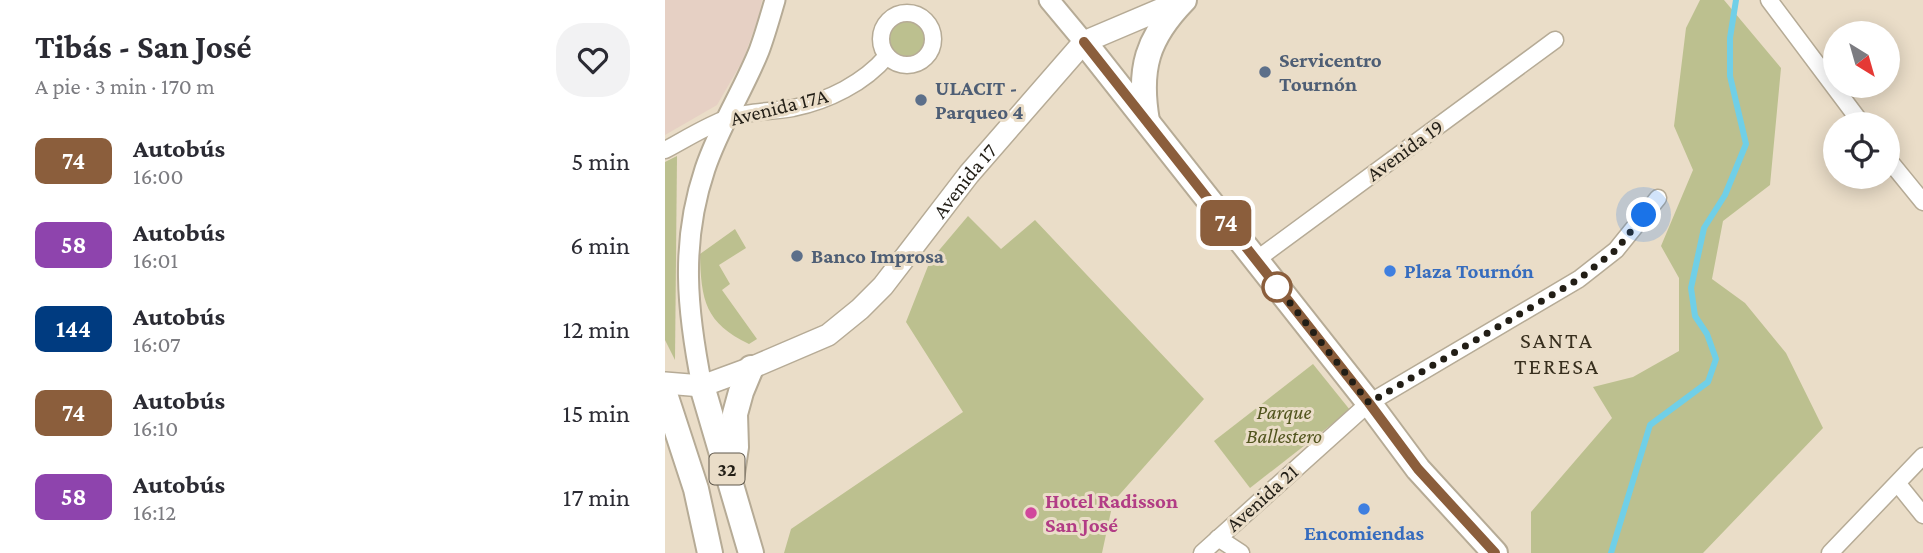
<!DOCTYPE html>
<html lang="es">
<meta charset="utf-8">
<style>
:root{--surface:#fff;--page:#f2f2f3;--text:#2b2b33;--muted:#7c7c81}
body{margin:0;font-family:"Crimson Pro",serif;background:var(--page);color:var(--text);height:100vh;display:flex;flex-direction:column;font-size:26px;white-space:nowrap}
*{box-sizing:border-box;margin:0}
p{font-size:23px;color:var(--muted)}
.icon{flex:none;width:38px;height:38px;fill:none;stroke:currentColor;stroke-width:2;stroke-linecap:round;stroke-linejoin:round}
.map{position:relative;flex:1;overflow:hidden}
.side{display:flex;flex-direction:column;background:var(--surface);width:665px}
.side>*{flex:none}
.badge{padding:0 14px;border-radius:10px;font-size:24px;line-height:46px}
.needle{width:46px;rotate:143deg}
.controls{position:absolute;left:1158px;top:21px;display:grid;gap:14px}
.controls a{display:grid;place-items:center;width:77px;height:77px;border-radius:50%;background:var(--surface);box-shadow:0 4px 18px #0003;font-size:35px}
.you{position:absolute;width:35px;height:35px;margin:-18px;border:5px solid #fff;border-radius:50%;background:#1a73e8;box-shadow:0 0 0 10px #1a73e833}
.map>.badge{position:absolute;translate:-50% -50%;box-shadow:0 0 0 4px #fff}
.round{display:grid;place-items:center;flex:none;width:74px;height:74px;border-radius:28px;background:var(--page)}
.overview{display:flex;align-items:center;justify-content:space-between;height:119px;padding:0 35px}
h1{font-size:33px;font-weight:700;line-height:52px}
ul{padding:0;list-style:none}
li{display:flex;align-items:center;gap:21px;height:84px;padding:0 35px}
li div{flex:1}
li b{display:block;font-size:26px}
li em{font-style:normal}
li .badge{min-width:77px;font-weight:700;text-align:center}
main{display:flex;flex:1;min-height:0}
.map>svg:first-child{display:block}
.education{fill:#e6d0c4}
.green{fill:#bcc08f}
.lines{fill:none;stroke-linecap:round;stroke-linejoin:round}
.stream{stroke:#70cfe7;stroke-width:6}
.minor-casing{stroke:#b6ab96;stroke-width:19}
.tertiary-casing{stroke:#b6ab96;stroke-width:23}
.secondary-casing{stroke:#b6ab96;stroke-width:24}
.primary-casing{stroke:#b6ab96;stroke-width:28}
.trunk-casing{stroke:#b6ab96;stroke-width:28}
.minor{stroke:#fff;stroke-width:16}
.tertiary{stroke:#fff;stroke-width:19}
.secondary{stroke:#fff;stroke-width:21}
.primary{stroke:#fff;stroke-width:24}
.trunk{stroke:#fff;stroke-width:24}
.line-casing{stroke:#fff;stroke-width:16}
.line{stroke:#8b5e3c;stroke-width:10}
.walk{stroke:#221e16;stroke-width:7;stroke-dasharray:0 12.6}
.service-dot{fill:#5c6f8a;stroke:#eaddc8;stroke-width:2.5}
.shop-dot{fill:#3f7fe0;stroke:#eaddc8;stroke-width:2.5}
.stop-dot{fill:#fff;stroke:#8b5e3c;stroke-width:3.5}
.hotel-dot{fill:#d1479c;stroke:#eaddc8;stroke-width:2.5}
.labels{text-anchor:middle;stroke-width:6;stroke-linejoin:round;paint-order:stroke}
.shield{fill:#eaddc8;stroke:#5e574b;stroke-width:2}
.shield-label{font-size:19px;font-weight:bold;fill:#221e16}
.service-label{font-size:21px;font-weight:bold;fill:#4e5e75;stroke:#eaddc8;text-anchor:start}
.street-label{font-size:21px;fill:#221e16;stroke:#eaddc8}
.shop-label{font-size:21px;font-weight:bold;fill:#366cbe;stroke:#eaddc8;text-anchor:start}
.park-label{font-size:21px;font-style:italic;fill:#52551f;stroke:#eaddc8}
.hotel-label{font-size:21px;font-weight:bold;fill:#b23c85;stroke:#eaddc8;text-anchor:start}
.neighbourhood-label{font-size:23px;letter-spacing:2px;fill:#382f1e;stroke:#eaddc8}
</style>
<main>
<section class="side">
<div class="overview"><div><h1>Tibás - San José</h1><p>A pie · 3 min · 170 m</p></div><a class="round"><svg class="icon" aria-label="heart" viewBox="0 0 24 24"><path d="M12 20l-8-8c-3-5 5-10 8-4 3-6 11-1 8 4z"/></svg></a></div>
<ul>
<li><span class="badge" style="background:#8b5e3c;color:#fff">74</span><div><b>Autobús</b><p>16:00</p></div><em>5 min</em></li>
<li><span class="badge" style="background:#8e44ad;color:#fff">58</span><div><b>Autobús</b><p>16:01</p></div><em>6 min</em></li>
<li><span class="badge" style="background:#003b80;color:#fff">144</span><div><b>Autobús</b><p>16:07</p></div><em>12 min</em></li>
<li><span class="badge" style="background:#8b5e3c;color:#fff">74</span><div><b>Autobús</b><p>16:10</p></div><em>15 min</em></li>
<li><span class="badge" style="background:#8e44ad;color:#fff">58</span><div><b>Autobús</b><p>16:12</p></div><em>17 min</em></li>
</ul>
</section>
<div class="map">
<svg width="1258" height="553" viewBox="0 0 1258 553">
<rect width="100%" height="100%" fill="#eaddc8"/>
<polygon class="education" points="0,0 97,0 94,16 78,60 52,105 0,135"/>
<g class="green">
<polygon points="1035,0 1059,0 1116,68 1105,185 1058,221 1047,279 1080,303 1121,353 1158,428 1038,553 866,553 866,512 947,418 928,387 968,377 1014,351 1014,278 996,246 1028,170 1009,126 1021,28"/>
<circle cx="242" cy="39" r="19"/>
<polygon points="12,156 10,360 0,340 0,162"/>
<polygon points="303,216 336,249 370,220 539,399 448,502 437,553 119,553 126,529 298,412 241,322 265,261"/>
<path d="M70,229l11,19 -27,17 11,19 -8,6 35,49 -8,5c-44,-21 -48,-44 -49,-90z"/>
<polygon points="648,364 685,410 585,488 549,441"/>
</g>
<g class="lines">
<polyline class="stream" points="946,553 985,425 1043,382 1051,359 1042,334 1030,316 1026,288 1039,228 1060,195 1081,144 1065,76 1065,38 1071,0"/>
<defs>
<g id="minor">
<polyline points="1104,0 1197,124"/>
<circle cx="242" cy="39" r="26"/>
<path d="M0,150c19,-10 38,-22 58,-30 22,-9 47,-8 70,-12 35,-7 71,-25 94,-52"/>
<polyline points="1223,159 1258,202"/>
<polyline points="591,260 890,40"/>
<polyline points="1233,484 1258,515"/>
<polyline points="553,538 576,553"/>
<polyline points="537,553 704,403 914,279 951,250 993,198"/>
<polyline points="1165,553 1258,456"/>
</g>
<g id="tertiary">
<polyline points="384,0 419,42"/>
<path d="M37,386c-15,-75 -22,-143 3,-217 14,-42 38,-78 54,-118 6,-16 11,-34 16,-51"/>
</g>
<g id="secondary">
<path id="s1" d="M0,383l37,3 49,-18 77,-33 32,-26 23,-23 86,-112 115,-132 99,-42"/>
</g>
<g id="primary">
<polyline points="419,42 704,403 753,469 830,553"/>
<path d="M482,121c-9,-52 0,-83 37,-121"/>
</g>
<g id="trunk">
<polyline points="37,386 86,553"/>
<polyline points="0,394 31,489 45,553"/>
<polyline points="67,473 71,447 70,414 76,392 86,368"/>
</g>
</defs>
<use href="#minor" class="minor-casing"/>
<use href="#tertiary" class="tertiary-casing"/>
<use href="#secondary" class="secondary-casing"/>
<use href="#primary" class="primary-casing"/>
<use href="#trunk" class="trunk-casing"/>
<use href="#minor" class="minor"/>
<use href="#tertiary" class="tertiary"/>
<use href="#secondary" class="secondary"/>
<use href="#primary" class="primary"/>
<use href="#trunk" class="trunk"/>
</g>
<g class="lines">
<defs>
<polyline id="line" points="419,42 704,403 753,469 830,553"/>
</defs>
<use href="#line" class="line-casing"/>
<use href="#line" class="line"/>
<polyline class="walk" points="612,287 607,280 704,403 914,279 951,250 979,215"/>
</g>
<g class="service-dot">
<circle cx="600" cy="72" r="7"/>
<circle cx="256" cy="100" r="7"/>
<circle cx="132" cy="256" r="7"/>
</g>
<g class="shop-dot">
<circle cx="725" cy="271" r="7"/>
<circle cx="699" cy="509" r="7"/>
</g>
<circle class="stop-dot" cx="612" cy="287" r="14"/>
<circle class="hotel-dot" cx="366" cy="513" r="7"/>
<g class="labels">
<rect class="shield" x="44.5" y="453.5" width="35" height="31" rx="5"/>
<g class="shield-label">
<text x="62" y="476">32</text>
</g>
<g class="service-label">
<text x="614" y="67">Servicentro<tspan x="614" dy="24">Tournón</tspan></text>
<text x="270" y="95">ULACIT -<tspan x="270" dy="24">Parqueo 4</tspan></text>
<text x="146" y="263">Banco Improsa</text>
</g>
<g class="street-label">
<text transform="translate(114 107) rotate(-14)" y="7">Avenida 17A</text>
<text transform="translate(740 150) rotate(-36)" y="7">Avenida 19</text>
<text dy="7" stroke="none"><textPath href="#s1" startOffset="380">Avenida 17</textPath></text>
<text transform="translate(597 498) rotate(-42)" y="7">Avenida 21</text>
</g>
<g class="shop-label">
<text x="739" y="278">Plaza Tournón</text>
<text x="699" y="540" text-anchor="middle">Encomiendas</text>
</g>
<g class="park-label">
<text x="619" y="419">Parque<tspan x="619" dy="24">Ballestero</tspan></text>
</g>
<g class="hotel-label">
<text x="380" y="508">Hotel Radisson<tspan x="380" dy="24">San José</tspan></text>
</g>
<g class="neighbourhood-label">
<text x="892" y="348">SANTA<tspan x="892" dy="26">TERESA</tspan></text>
</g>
</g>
</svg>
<div class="controls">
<a><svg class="needle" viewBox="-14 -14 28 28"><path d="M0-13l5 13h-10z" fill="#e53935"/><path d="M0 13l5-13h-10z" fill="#7c7c81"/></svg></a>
<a><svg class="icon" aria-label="locate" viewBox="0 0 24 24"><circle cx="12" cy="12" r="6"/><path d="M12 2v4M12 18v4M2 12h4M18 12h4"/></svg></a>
</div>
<div class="you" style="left:979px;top:215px"></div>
<b class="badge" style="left:561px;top:223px;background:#8b5e3c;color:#fff">74</b>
</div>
</main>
